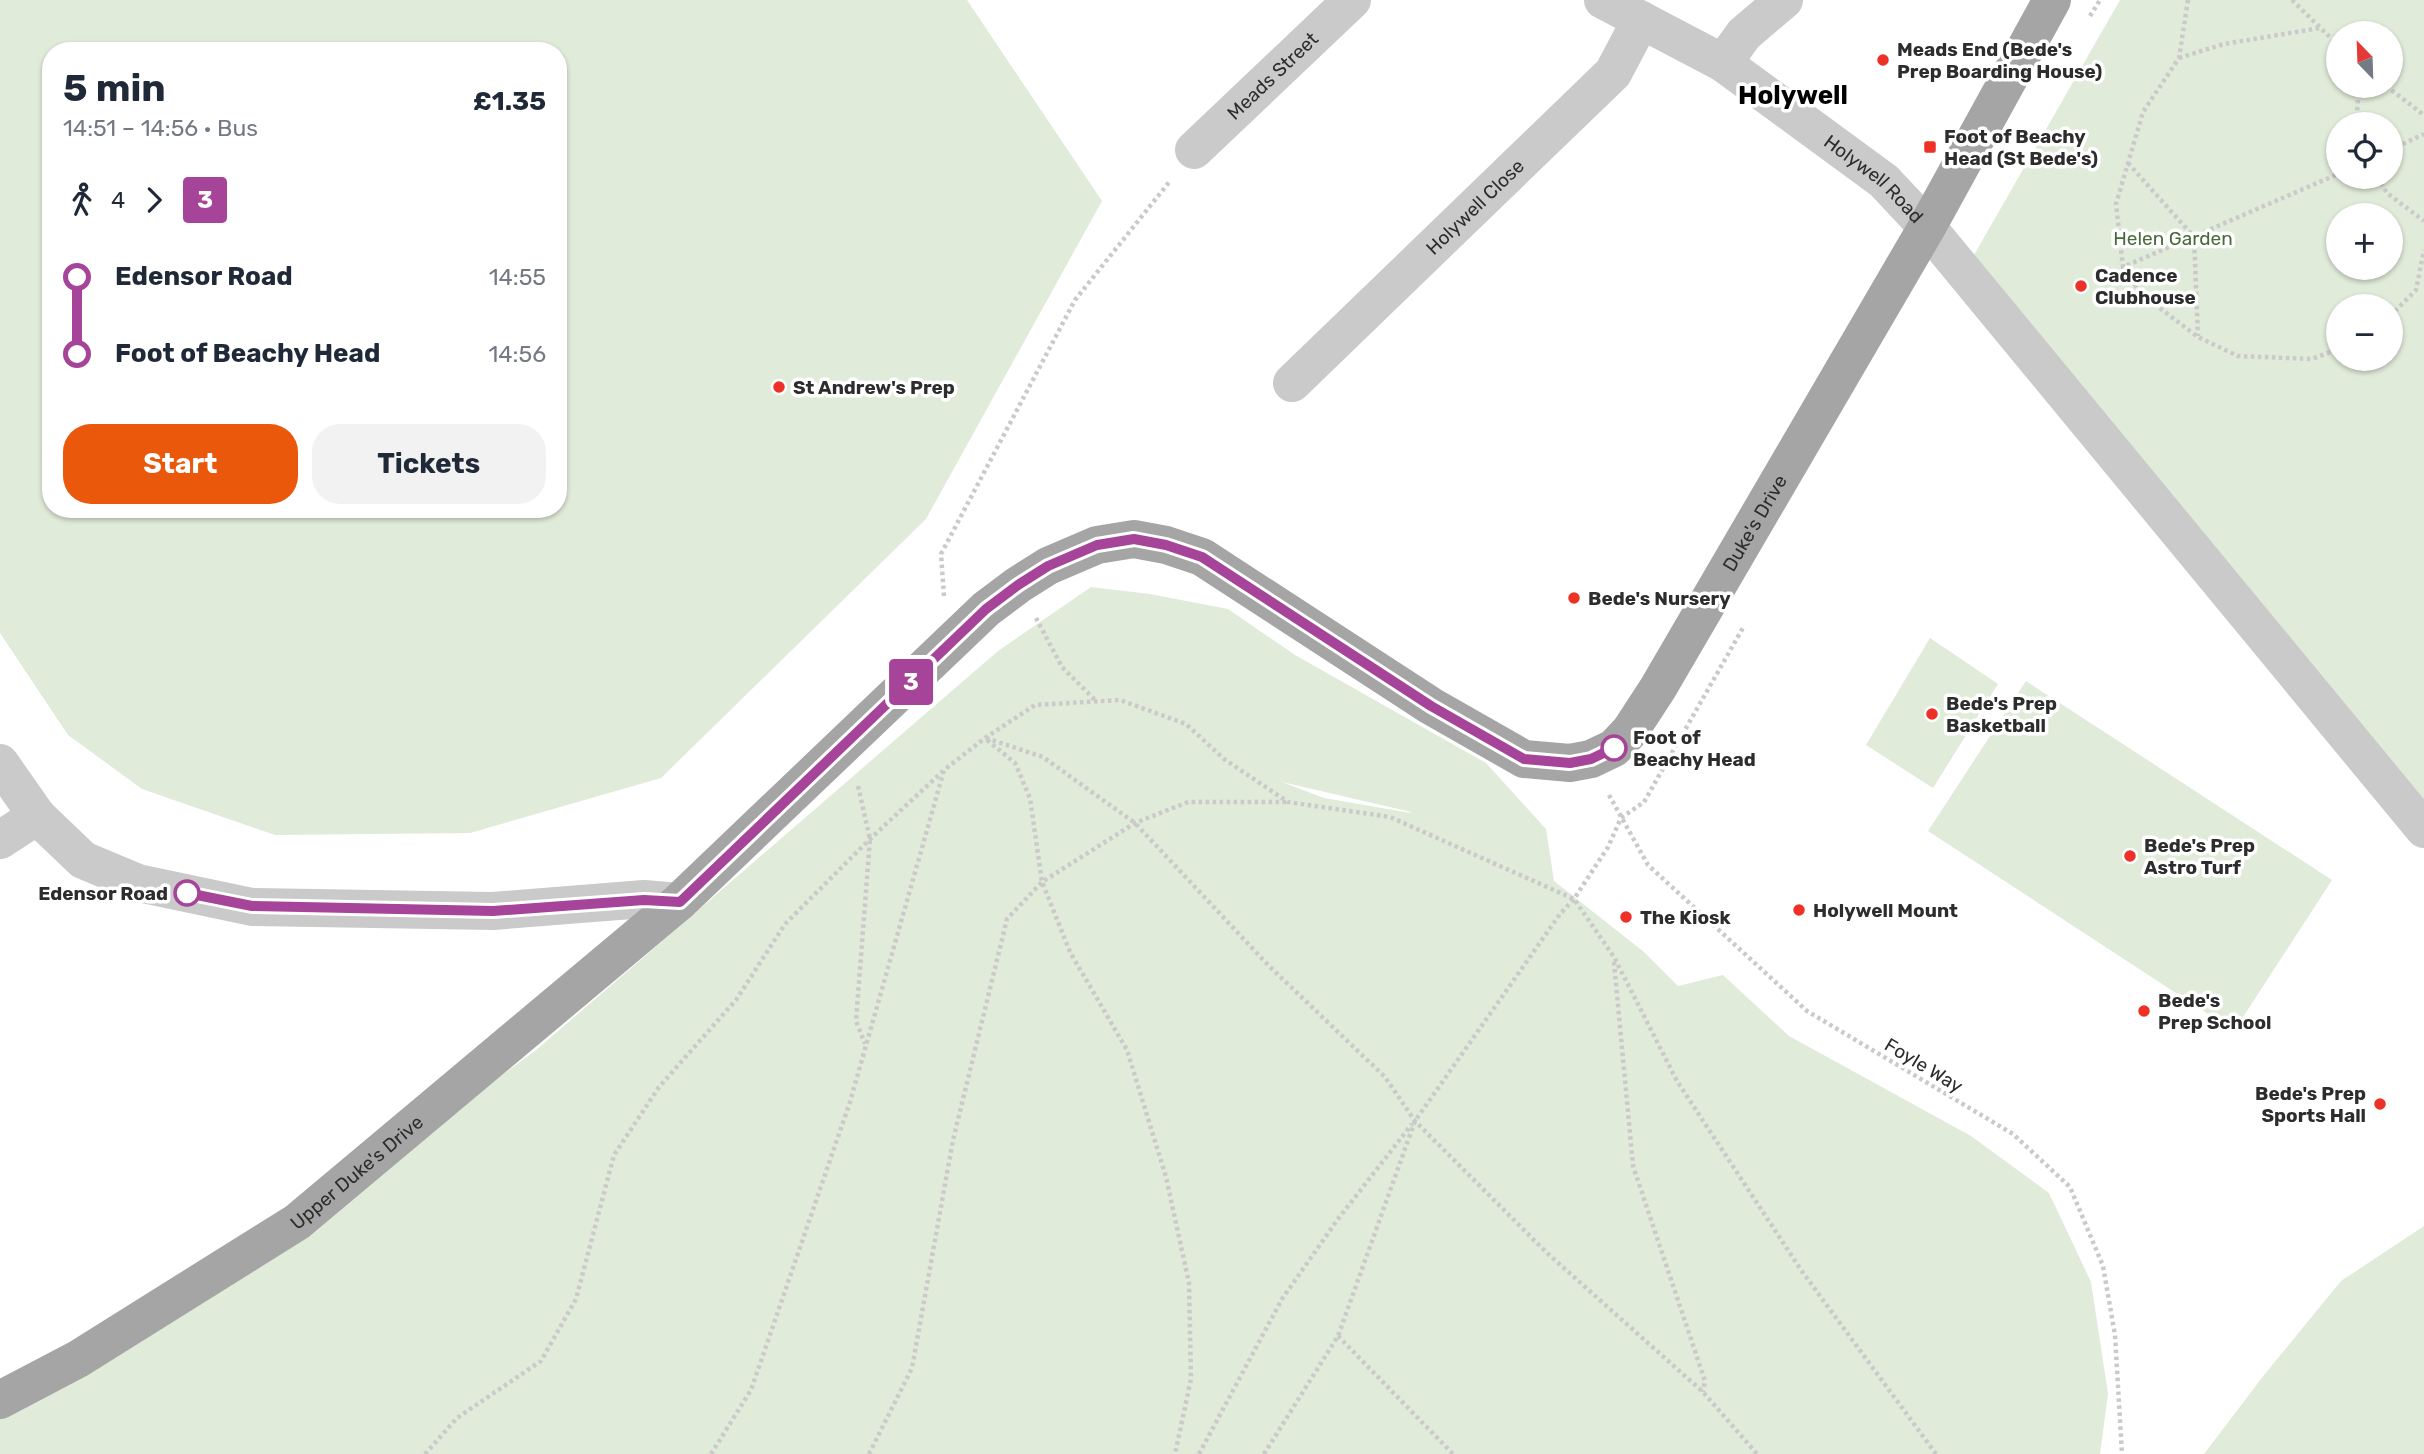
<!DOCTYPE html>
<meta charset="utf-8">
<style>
:root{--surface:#fff;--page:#f2f2f3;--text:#1f2937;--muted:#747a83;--accent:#ea580c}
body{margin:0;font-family:Rubik,sans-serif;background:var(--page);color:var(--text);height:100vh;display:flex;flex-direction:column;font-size:26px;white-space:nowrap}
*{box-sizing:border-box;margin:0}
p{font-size:23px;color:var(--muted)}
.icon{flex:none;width:38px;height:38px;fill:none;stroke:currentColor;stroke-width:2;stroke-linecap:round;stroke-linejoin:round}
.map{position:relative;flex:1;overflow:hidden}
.side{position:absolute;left:42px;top:42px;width:525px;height:476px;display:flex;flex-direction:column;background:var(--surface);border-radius:28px;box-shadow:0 2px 5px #0004}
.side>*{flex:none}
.badge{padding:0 14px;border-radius:5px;font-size:24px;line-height:46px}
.needle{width:46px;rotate:337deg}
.controls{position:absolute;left:2326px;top:21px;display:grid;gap:14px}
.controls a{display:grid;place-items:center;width:77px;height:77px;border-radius:50%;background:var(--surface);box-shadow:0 2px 5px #0004;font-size:35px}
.map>.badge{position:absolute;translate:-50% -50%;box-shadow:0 0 0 4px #fff}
.legs{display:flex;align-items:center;gap:10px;height:77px;padding:0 21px;font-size:23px}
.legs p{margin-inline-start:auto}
.overview{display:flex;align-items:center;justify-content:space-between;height:119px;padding:0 21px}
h1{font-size:38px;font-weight:700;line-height:52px}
.cta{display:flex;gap:14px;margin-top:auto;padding:14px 21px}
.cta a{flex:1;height:80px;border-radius:28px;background:var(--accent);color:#fff;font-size:28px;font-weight:700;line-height:80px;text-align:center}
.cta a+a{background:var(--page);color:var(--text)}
ul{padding:0 21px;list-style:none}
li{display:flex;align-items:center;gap:24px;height:77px;font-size:26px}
li i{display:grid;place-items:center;width:10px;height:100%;margin:0 9px;background:currentColor}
li i::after{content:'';width:18px;height:18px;margin:-9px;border:5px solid;border-radius:50%;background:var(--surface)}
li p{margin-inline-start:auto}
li:first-child i{background:linear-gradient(#0000 50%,currentColor 0)}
li:last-child i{background:linear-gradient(currentColor 50%,#0000 0)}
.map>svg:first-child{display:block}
.green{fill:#e1ebd9;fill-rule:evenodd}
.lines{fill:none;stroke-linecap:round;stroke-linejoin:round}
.path{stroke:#cacaca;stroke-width:4.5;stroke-dasharray:3.5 3.5;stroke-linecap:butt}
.minor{stroke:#cacaca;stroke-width:38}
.major{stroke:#a5a5a5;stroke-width:38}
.line-1-casing{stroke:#fff;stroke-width:16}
.line-1{stroke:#a54499;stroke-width:10}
.poi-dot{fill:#ed3126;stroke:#fff;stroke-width:2.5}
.stop-1-dot{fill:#fff;stroke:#a54499;stroke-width:3.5}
.labels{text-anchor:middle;stroke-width:7;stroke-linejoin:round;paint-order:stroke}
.poi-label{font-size:19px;font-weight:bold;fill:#2d2d2d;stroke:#fff;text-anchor:start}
.street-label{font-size:19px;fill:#2d2d2d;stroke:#fff}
.park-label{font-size:19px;fill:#496a39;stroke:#fff}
.stop-label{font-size:19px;font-weight:bold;fill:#2d2d2d;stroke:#fff;text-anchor:start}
.district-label{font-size:26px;font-weight:bold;fill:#000;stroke:#fff}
</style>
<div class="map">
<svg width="2424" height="1454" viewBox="0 0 2424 1454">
<rect width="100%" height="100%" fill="#fff"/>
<g class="green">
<path d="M0,0h967l135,201 -176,318 -265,259 -191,55 -195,2 -133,-46 -74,-54 -68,-102zM51,51h507v458h-507z"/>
<path d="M2120,0h304v805l-450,-550zM2338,33h52v53h-52zM2338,124h52v53h-52zM2338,215h52v53h-52zM2338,306h52v53h-52z"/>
<path d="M1091,587l59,7 78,15 67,46 191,108 60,66 8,52 90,71 34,34 45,-11 66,61 182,100 78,57 42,89 17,112 -8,60h-2100v-40l175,-104 360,-259 463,-400zM1282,782l129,30v1l-87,-15z"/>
<polygon points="1930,638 1998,684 1933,788 1866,745"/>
<polygon points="2026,681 2332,880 2234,1031 1928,831"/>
<polygon points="2424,1226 2424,1454 2204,1454 2264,1375 2341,1281"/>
</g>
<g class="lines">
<g class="path">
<polyline points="2188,0 2179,58 2143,112 2116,204 2123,267 2338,174"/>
<polyline points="2292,0 2338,45"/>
<polyline points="2090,16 2100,0"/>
<polyline points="2179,58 2224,44 2320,28"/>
<polyline points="2359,86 2357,112 2360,124"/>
<polyline points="2386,86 2424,115"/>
<polyline points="2390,150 2424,134"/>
<polyline points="2128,163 2194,237 2198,336"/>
<polyline points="2377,177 2387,193 2424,221"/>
<polyline points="2123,267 2141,294 2198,337 2238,356 2312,359 2338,349"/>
<polyline points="2390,316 2416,290 2424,250"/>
<polyline points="944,596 941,554 1075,300 1170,181"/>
<polyline points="1036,618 1062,667 1096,701"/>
<polyline points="986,738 1043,757 1135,823 1269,966 1385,1077 1415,1121 1547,1253 1703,1392 1757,1454"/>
<polyline points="987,740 1015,763 1030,798 1042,882 1070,952 1127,1050 1166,1177 1189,1283 1191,1379 1175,1454"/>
<polyline points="858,786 870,839 856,1021 865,1044"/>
<polyline points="1609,795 1648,865 1807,1011 2013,1134 2070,1187 2103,1266 2115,1335 2122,1454"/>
<polyline points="1614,962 1633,1166 1705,1381 1703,1392"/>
<polyline points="1338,1336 1453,1454"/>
<polyline points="425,1454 457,1418 541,1361 576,1299 614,1155 659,1087 736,1000 785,924 870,839 943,771"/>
<polyline points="711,1454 751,1390 850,1102 944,770 985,738 1035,705 1120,700 1186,724 1224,759 1288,802 1390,817 1574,899 1614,957 1677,1081 1801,1270 1936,1454"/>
<polyline points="869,1454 912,1368 953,1140 1007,919 1042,882 1135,823 1188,802 1286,802"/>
<polyline points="1199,1454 1282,1299 1338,1219 1412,1124"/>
<polyline points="1264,1454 1338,1336 1415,1121 1560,914 1574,899 1608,847 1621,818 1644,802 1744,626"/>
</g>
<g class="minor">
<path id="s1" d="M1603,0l120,63 161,118 43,46 497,602"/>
<polyline points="1723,63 1744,34 1784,0"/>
<path id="s2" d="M1194,150l158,-150"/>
<path id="s3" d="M1292,383l321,-310 28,-53"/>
<polyline points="0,763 37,816 83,860 138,883 252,907 493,911 644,899 679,902"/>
<polyline points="0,840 37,816"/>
</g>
<path class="major" id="s4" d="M0,1400l78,-41 219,-137 382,-320 307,-293 32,-24 30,-19 49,-21 37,-6 32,6 36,12 229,149 93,53 46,4 21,-4 23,-11 16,-17 28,-43 269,-461 125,-227"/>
</g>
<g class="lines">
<defs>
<polyline id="line-1" points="187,893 252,906 493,911 644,900 680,902 986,609 1018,585 1048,566 1097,545 1134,539 1166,545 1202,557 1431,706 1524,759 1570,763 1591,759 1614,748"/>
</defs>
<use href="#line-1" class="line-1-casing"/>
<use href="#line-1" class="line-1"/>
</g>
<g class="poi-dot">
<circle cx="1883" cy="60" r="7"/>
<rect x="1923" y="140" width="14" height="14" rx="3.5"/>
<circle cx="2081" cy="286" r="7"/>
<circle cx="779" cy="387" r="7"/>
<circle cx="1574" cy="598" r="7"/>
<circle cx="1932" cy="714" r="7"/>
<circle cx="2130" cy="856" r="7"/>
<circle cx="1799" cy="910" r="7"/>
<circle cx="1626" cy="917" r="7"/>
<circle cx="2144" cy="1011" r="7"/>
<circle cx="2380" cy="1104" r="7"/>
</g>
<g class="stop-1-dot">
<circle cx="1614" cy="748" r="12"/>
<circle cx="187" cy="893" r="12"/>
</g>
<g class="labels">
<g class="poi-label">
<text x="1897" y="56">Meads End (Bede's<tspan x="1897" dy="22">Prep Boarding House)</tspan></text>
<text x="1944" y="143">Foot of Beachy<tspan x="1944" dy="22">Head (St Bede's)</tspan></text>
<text x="2095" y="282">Cadence<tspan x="2095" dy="22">Clubhouse</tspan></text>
<text x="793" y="394">St Andrew's Prep</text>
<text x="1588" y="605">Bede's Nursery</text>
<text x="1946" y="710">Bede's Prep<tspan x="1946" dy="22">Basketball</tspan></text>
<text x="2144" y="852">Bede's Prep<tspan x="2144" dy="22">Astro Turf</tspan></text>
<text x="1813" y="917">Holywell Mount</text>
<text x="1640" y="924">The Kiosk</text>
<text x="2158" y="1007">Bede's<tspan x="2158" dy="22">Prep School</tspan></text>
<text x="2366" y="1100" text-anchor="end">Bede's Prep<tspan x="2366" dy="22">Sports Hall</tspan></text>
</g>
<g class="street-label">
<text dy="7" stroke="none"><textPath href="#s2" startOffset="108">Meads Street</textPath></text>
<text dy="7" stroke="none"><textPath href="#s1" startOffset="326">Holywell Road</textPath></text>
<text dy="7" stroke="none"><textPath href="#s3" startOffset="254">Holywell Close</textPath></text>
<text dy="7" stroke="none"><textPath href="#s4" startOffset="2245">Duke's Drive</textPath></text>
<text transform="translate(1924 1065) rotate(31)" y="7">Foyle Way</text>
<text dy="7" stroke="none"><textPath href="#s4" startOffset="424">Upper Duke's Drive</textPath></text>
</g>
<g class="park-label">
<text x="2173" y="245">Helen Garden</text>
</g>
<g class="stop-label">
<text x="1633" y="744">Foot of<tspan x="1633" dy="22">Beachy Head</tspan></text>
<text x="168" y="900" text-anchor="end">Edensor Road</text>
</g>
<g class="district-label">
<text x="1793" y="104">Holywell</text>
</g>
</g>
</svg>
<div class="controls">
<a><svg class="needle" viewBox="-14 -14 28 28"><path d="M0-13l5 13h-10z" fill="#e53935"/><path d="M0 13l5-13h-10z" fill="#747a83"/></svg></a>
<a><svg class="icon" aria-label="locate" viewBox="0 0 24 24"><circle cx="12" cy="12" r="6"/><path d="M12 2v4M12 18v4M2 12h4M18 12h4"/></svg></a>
<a>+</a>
<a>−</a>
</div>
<b class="badge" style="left:911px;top:682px;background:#a54499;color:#fff">3</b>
<section class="side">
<div class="overview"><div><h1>5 min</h1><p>14:51 – 14:56 · Bus</p></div><b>£1.35</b></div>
<div class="legs"><svg class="icon" aria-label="walk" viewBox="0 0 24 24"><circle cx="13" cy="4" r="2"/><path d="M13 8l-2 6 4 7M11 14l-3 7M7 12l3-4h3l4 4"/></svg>4<svg class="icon" aria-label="forward" viewBox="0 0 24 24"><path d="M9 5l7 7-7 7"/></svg><b class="badge" style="background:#a54499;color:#fff">3</b></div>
<ul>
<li><i style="color:#a54499"></i><b>Edensor Road</b><p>14:55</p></li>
<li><i style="color:#a54499"></i><b>Foot of Beachy Head</b><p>14:56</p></li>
</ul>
<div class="cta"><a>Start</a><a>Tickets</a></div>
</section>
</div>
